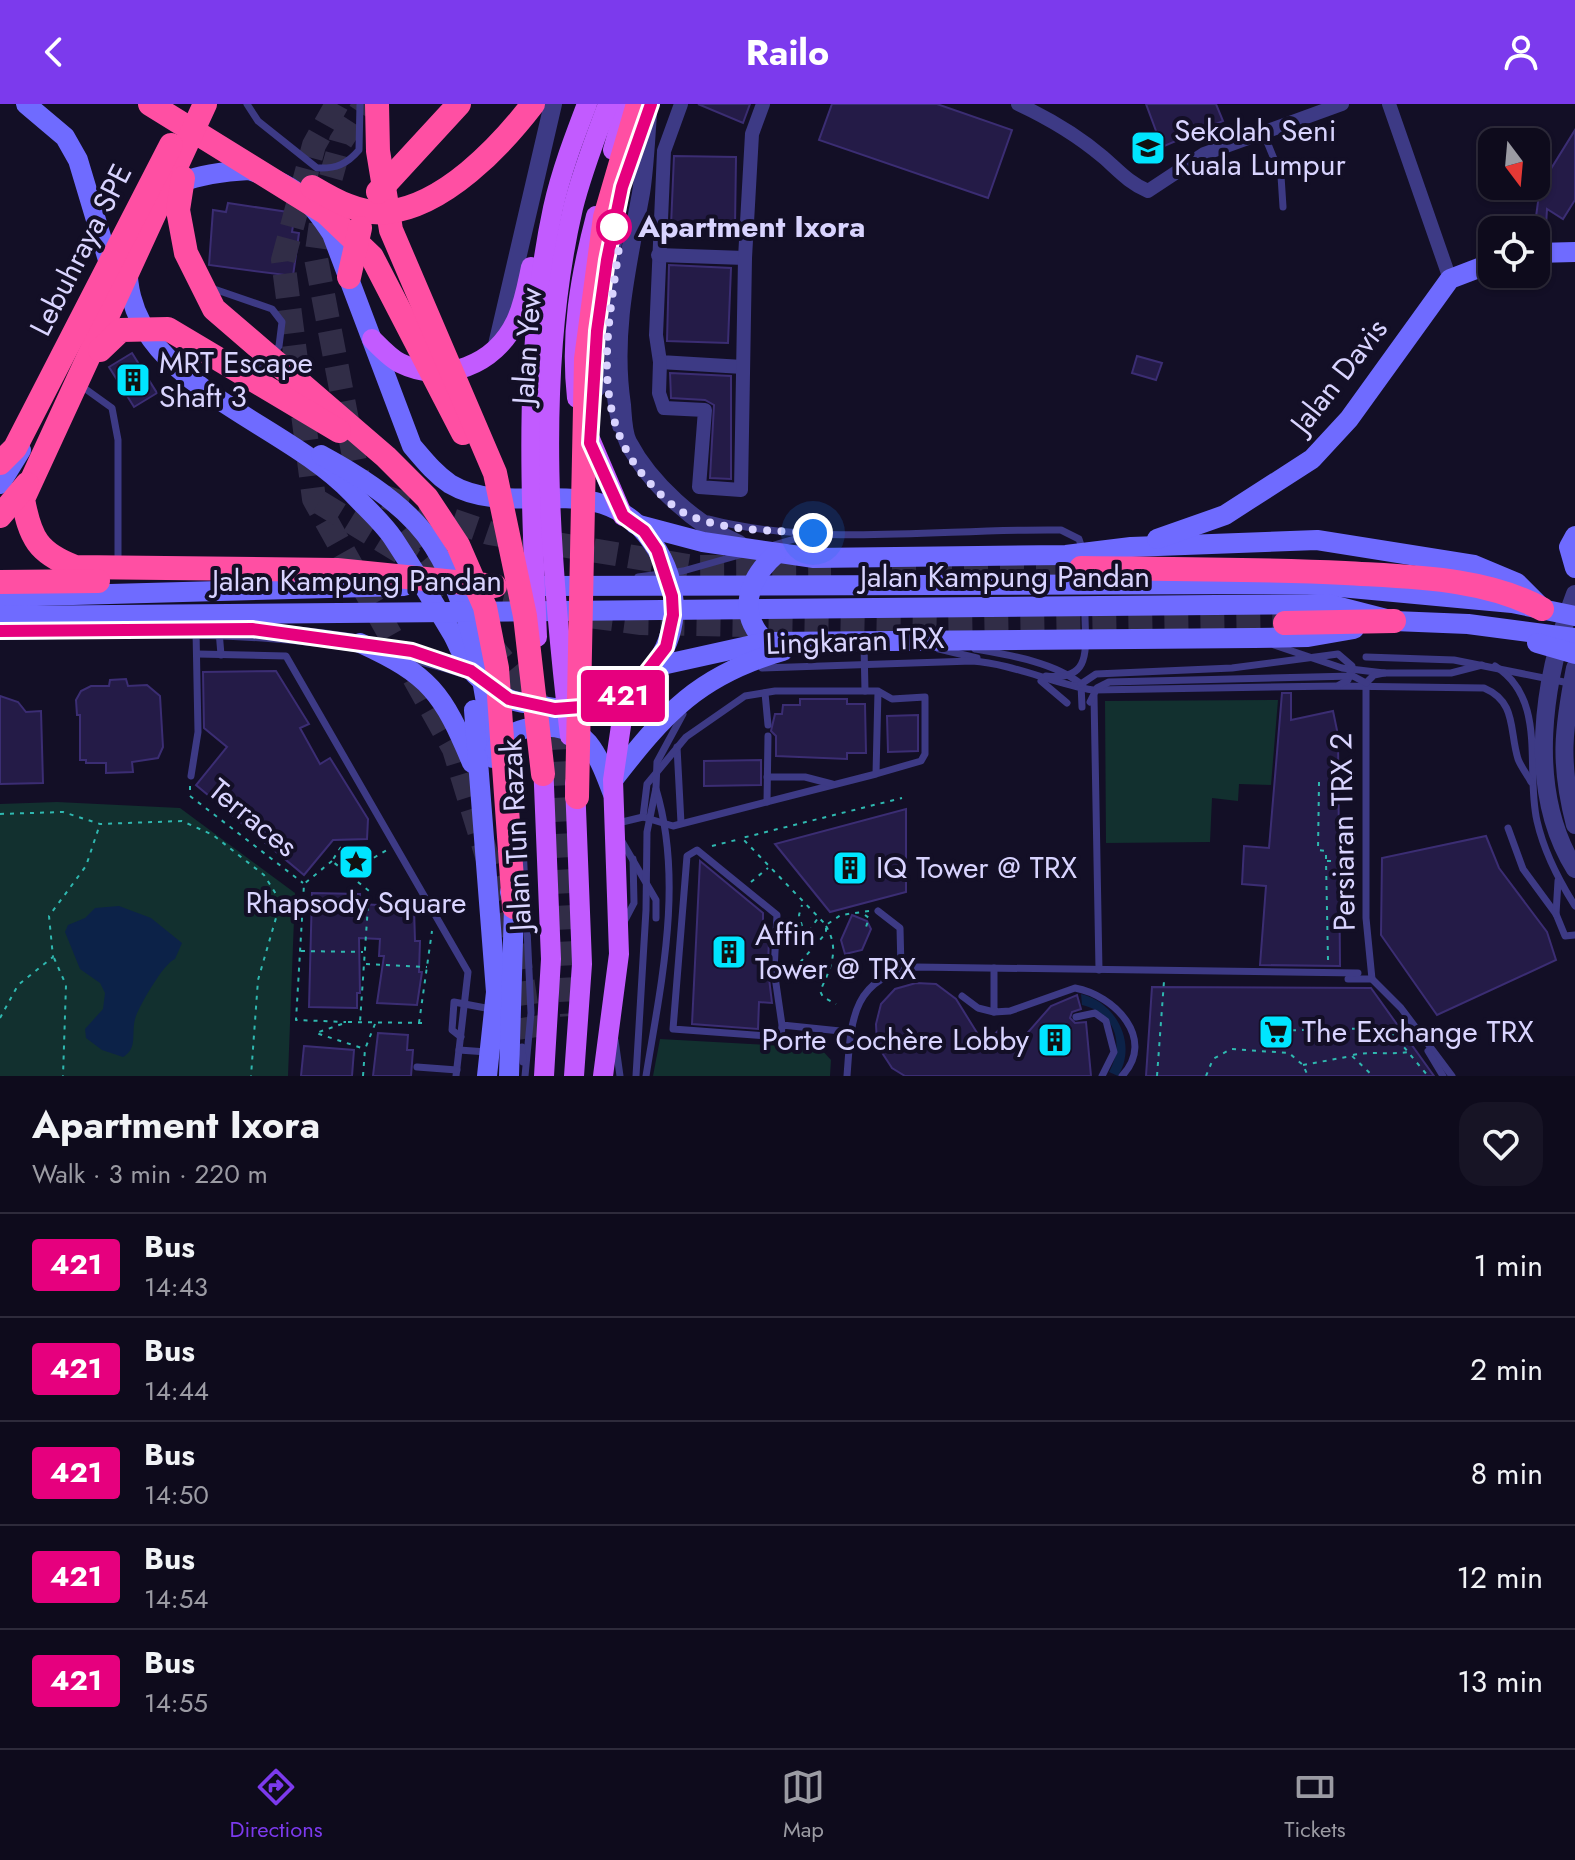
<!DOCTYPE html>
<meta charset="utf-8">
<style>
:root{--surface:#0e0b1c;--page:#171425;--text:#f1f3f6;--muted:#9b9ba3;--line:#2e2b3b;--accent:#7c3aed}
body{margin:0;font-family:Jost,sans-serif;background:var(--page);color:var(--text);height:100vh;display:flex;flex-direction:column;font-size:30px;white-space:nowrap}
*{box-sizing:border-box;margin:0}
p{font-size:26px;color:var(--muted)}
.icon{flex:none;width:44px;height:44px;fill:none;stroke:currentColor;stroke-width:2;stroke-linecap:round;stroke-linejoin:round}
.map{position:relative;height:972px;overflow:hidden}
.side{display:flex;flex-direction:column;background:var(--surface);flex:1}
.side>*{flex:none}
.badge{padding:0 16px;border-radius:6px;font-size:28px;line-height:52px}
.needle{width:52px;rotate:164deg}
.controls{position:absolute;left:1478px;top:24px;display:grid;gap:16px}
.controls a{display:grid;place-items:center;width:72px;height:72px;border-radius:16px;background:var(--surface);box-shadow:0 2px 6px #0004,0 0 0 2px var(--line);font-size:40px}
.you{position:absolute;width:40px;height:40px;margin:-20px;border:6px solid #fff;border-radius:50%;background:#1a73e8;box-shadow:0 0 0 12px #1a73e833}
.map>.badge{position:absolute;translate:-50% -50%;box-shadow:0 0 0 4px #fff}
.round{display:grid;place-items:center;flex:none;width:84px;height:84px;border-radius:24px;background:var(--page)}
.headline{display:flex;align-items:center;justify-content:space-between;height:136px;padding:0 32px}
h1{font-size:38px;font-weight:700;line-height:60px}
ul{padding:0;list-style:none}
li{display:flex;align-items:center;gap:24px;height:104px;padding:0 32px;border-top:2px solid var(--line)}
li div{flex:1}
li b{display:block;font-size:30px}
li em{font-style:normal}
li .badge{min-width:88px;font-weight:700;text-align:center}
header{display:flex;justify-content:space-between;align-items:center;height:104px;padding:0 32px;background:var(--accent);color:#fff;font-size:36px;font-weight:700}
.dock{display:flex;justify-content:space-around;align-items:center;height:112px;border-top:2px solid var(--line);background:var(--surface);font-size:22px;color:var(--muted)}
.dock a{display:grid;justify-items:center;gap:4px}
.dock .active{color:var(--accent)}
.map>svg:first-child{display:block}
.green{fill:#12302f}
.water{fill:#0c2248}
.building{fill:#241b47;stroke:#3b2d73;stroke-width:2}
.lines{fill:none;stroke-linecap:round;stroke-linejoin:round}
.motorway-tunnel{stroke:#312d47;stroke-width:24;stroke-dasharray:24 12;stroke-linecap:butt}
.path{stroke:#2fb8b0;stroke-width:2;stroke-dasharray:4 6;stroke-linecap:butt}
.service{stroke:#3d3a85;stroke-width:7}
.minor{stroke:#3d3a85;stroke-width:14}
.tertiary{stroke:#3d3a85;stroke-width:18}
.secondary{stroke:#6f6bff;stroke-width:20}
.primary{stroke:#c25bff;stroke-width:20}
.motorway{stroke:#ff4fa3;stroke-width:24}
.line-casing{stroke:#fff;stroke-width:18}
.line{stroke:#e6007e;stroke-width:12}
.walk{stroke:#d9d4ff;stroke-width:8;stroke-dasharray:0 14.4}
.stop-dot{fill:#fff;stroke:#e6007e;stroke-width:4}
.labels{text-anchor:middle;stroke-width:8;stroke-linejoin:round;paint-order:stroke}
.poi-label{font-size:30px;fill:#d9d4ff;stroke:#130f26;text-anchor:start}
.stop-label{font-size:30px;font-weight:bold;fill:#d9d4ff;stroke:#130f26;text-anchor:start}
.street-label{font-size:30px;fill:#d9d4ff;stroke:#130f26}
</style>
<header><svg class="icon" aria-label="back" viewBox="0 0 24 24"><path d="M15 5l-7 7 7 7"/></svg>Railo<svg class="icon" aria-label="person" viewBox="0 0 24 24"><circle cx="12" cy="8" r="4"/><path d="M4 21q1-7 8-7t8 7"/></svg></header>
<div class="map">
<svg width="1575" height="972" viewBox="0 0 1575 972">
<rect width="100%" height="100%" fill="#130f26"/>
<g class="green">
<polygon points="1278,596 1271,681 1239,680 1238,697 1212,694 1210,738 1106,739 1105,597"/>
<polygon points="57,698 180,704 295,789 288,972 0,972 0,700"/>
<polygon points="660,935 820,944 831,956 830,972 653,972"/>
</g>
<g class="water">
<path d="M119,802l32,12 31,25 -7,16c-11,4 -34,44 -39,57 -6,16 3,32 -13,41l-21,-7 -16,-12 -1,-9 18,-20 2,-16 -5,-10 -20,-14 -15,-37 3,-7 17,-7 10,-10z"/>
<path d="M1081,890c35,8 57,50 37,82l-9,-4c16,-29 6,-59 -27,-67z"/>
</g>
<g class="building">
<polygon points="698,0 750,0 743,19"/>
<polygon points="832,0 937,0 1012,26 988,94 819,36"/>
<polygon points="1146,0 1216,0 1223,17 1162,43"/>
<polygon points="1575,26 1575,96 1563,115 1547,105 1546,122 1535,120 1541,76 1544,76"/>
<polygon points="674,52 736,53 735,123 671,122"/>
<polygon points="228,99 295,109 292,128 299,129 293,172 209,161 213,106 226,108"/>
<polygon points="669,161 731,164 728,239 667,237"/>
<polygon points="132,249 157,289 134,303 109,263"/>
<polygon points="1137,252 1162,259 1156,276 1132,269"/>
<polygon points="670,269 731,272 731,375 710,374 714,301 705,296 671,294"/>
<polygon points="276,567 309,620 300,624 320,660 330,654 368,715 367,735 333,736 304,771 196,681 227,643 204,624 203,568"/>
<polygon points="126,575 128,582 147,581 160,592 163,643 158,654 132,658 133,668 106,669 106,659 86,659 86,656 80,656 80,611 77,611 76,596 81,587 91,582 109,582 110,576"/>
<polygon points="1282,589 1291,589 1291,616 1333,607 1338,631 1340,862 1260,861 1266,782 1242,780 1244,742 1269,744"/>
<polygon points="0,592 18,598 26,608 41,607 43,679 0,680"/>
<polygon points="800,595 847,595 847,600 865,600 866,649 847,649 847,655 776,652 776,632 771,627 775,610 782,610 783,601 800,601"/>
<polygon points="918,611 918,647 888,648 887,612"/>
<polygon points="761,656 761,681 704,682 704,657"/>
<polygon points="906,705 906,788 830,808 775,740"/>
<polygon points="1486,732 1499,764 1547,828 1556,856 1437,911 1381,831 1382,754"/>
<polygon points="700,757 763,809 763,831 769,831 768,866 772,899 759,898 758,925 692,920"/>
<polygon points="312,789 360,790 360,800 414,803 415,837 420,837 419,868 422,868 417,901 377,899 384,852 379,852 380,835 359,834 360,889 357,889 357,904 309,903"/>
<polygon points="852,811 867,817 871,825 862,846 845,850 841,836"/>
<polygon points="916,879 936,880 956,895 984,940 1000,925 1016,942 1051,902 1077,891 1081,905 1072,908 1070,914 1075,919 1086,918 1091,972 905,972 892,964 877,941 876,920 881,900 895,885"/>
<polygon points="1152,883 1371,884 1434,972 1146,972"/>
<polygon points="378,929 408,931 407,946 413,946 411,972 373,972"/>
<polygon points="304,942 354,946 352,972 301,972"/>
</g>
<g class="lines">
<g class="motorway-tunnel">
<polyline points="337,0 314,41 283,156 314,395 454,645 520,860 531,934"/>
<polyline points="365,390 360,384 316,154 324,98 341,37 365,0"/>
<polyline points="385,393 489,429 694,463 831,462"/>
<polyline points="319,398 414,456"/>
<polyline points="398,431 446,489"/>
<polyline points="892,463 1081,464"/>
<polyline points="470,481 500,494 541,503"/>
<polyline points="589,512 641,519 940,525 1285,519"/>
<polyline points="488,538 556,621 572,912"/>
</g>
<g class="path">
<polyline points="1319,678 1318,746 1326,747 1326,756"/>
<polyline points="190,682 190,692 303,779"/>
<polyline points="0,710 63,708 100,720 182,717 213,731 264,771 276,790 278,807 258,876 251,972"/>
<polyline points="712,742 740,735"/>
<polyline points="341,743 332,757 369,787 360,918"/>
<polyline points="332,757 304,780 296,916 346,918"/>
<polyline points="348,769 387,746"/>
<polyline points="751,778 768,764"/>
<polyline points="869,807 841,811 826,821 742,734 902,694"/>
<polyline points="865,811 869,814 865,826"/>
<polyline points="789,817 818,838"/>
<polyline points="802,822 799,811 802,801"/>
<path d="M826,822c14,23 5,42 -6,65l3,6 13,7"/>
<polyline points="809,827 818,814"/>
<polyline points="301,847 363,848"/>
<polyline points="54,854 66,881 63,972"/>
<polyline points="1328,856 1326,757 1357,757"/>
<polyline points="366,860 427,863"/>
<polyline points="783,865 795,864 826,829 826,822"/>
<polyline points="0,914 18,881 53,853 49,812 86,762 100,720"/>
<polyline points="348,918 427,919"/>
<polyline points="419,919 432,827"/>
<polyline points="342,920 316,929 365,945"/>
<polyline points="1262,927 1382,924 1393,930 1428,972"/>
<path d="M1353,951c19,-4 36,0 55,-3"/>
<polyline points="1303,961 1352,952 1373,972"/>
<polyline points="363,972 365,945 375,920"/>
<polyline points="1157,972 1164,877"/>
<polyline points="1206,972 1213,955 1231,945 1289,949 1303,961 1308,972"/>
</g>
<g class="service">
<path d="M247,0l11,17 59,47c19,1 30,-4 42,-18l1,-46"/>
<polyline points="1263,28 1281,72 1283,103"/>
<polyline points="214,185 272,205 282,218 279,242 233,301"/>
<polyline points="80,281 112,304 118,336 118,460"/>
<path d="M616,324c-20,-81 2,-167 11,-249"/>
<path d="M708,415c113,29 237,9 353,11l18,9 4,12"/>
<polyline points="774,441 808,431"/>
<polyline points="638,473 683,467 743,450"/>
<polyline points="219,527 221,551"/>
<polyline points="864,541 865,587"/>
<polyline points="1274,541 1342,564 1384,569"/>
<polyline points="939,545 977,554"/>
<path d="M975,545c34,6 79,13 106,35l1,23"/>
<polyline points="197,550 286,552 468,868 456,972"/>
<polyline points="1366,553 1454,556 1569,579"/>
<path d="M1495,562c53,33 30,103 42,155 7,31 21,58 38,85"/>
<path d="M762,564l210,-7c42,3 79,22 121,29l244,-4 147,2c33,14 25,42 34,71 3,8 9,15 13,23"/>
<path d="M1046,572c50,6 38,-33 39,-69"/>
<polyline points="1041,577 1067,599"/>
<polyline points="1366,579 1366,814 1372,875"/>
<polyline points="1366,579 1374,571 1384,569 1451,569 1482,561"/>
<polyline points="1081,580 1096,570 1232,564 1338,550 1352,562 1348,576 1339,581"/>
<polyline points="765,589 768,621"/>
<polyline points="1094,592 1099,866"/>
<polyline points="1090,598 1097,584 1109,578 1353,572 1366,579"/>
<polyline points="677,643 681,719"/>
<polyline points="876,670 673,722 643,713 647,680 686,633 745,592 775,587 878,587 892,595 925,593 925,650 921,657 876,670 878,587"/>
<polyline points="191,672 198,628 196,527"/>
<polyline points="767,673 805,673 832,680"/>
<polyline points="767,698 768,632"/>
<polyline points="618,719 643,713"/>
<polyline points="1508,724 1523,765 1556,810 1565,832 1575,831"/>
<polyline points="620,734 656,796 656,814"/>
<polyline points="523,742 531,909 525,972"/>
<polyline points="878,807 900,824 901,865"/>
<polyline points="1556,810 1558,777"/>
<polyline points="623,820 634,799 633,755"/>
<path d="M994,864v44l16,-1 65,-23c39,7 82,51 47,88"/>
<polyline points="1348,875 1372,875 1401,904 1452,972"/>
<polyline points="962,892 978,904 994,908"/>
<polyline points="1076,913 1095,909 1106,917 1114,948 1102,972"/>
<polyline points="782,921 774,866 777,811 697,746 687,752 673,925 781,933 782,921 850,928"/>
<polyline points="461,933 452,926 454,898 491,905"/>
<polyline points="615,936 620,972"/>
<polyline points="522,943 523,958"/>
<polyline points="459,946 487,948"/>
<polyline points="1428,947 1443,972"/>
<polyline points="417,963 457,966"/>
<polyline points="636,972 646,806 647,728 656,684 657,658 683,610"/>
<path d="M646,972c15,-93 38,-194 10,-287"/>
<path d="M847,972c4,-55 4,-98 69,-109l442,6"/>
</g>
<g class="minor">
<polyline points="681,0 664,47 656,231 660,258 743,263"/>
<path d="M1018,0c30,14 59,31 85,53 15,13 26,26 45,34l56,-37 138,-50"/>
<polyline points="1389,0 1450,175"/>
<polyline points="658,151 745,154"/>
<polyline points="660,258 659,289 664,304 705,306 699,383 741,386 745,154 752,30 763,0"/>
</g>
<g class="tertiary">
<path d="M648,10c-2,26 -3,53 -7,79 -13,72 -30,139 -19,212 1,12 1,27 6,37 22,42 68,83 111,102"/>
<polyline points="496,245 553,0"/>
<polyline points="594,287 616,263"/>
<path d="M1575,490c-32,84 -50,195 0,275"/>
<path d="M0,527c159,-2 318,-11 471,40"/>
<path d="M1575,564c-12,62 -16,95 0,157"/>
</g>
<g class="secondary">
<polyline points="26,0 65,33 78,56 111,166"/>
<path d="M249,66c43,14 59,26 83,64l80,212c12,14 23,28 38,38 61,36 144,-15 196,50 70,87 -2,194 -110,171 -8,-2 -19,-2 -27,-6 -11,-5 -29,-19 -37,-28 -8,-10 -13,-25 -19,-36 -19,-32 -39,-65 -60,-97 -11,-16 -27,-30 -41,-45 -78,-82 -255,-116 -220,-263 11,-48 77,-58 117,-60z"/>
<polyline points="1536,149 1575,148"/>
<path d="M321,351c39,21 90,53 113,92 38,61 52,140 59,211"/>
<polyline points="0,380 21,346"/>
<polyline points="635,420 703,438 814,454 1066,451 1131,443 1317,436 1474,461 1517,479 1540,502"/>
<polyline points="1575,432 1569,443 1575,464"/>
<polyline points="1157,435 1225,411 1312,355 1349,315 1450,175 1492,159"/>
<polyline points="540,482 1308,480 1512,499 1575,512"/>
<polyline points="0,493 404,482"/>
<polyline points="0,512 1328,500 1394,517 1468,520 1575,534"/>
<path d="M766,538c-30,-29 -18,-63 10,-88"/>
<path d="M360,539c70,32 83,50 112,120"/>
<polyline points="1537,539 1575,550"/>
<polyline points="653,563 766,538 1254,534 1308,533 1354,525"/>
<polyline points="474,606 496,888 487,972"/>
<path d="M495,646c14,-29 73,-31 93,-7 12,15 18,33 25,51"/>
<path d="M613,676c52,-67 86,-105 170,-129"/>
<polyline points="509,972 514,803 510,788"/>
</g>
<g class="primary">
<polyline points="613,46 626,0"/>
<path d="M372,235c8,8 18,19 28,24 44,22 95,2 116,-42 8,-17 11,-35 15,-54"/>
<path d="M577,294c-7,-63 3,-121 19,-182"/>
<polyline points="587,328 623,412"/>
<path d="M537,533c-6,-143 -14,-289 16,-429 8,-36 21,-70 34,-104"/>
<path d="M570,632c-20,-170 -36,-360 3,-528 9,-36 22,-69 35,-104"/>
<polyline points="543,657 551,855 544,972"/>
<polyline points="574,972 582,860 575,679"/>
<polyline points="603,972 619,850 613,676 622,615 632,587"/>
</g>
<g class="motorway">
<polyline points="150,0 326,109 372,153 463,329"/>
<path d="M205,0l-182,395c7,39 15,54 52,68l262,3 158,16"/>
<polyline points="377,0 378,47 391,126 495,369 525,512 543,670"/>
<polyline points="183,74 178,106 186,149 214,205 386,353 427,394 458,441 485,503 497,564 514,803"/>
<path d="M312,83c22,13 48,28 75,25 57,-6 113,-65 146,-108"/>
<polyline points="378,88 459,0"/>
<polyline points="349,173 360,124"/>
<polyline points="100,246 121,226 168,225 339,327"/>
<polyline points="0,359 15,344 171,41"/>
<polyline points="0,412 27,380"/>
<path d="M1081,464c88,1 176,1 264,5 65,4 139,4 197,36"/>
<polyline points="0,478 98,477"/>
<polyline points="1285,519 1394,517"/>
<polyline points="577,693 586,255 605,113 638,0"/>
</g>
</g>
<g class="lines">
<defs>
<polyline id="line" points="0,527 252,525 412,547 471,567 509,595 555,605 594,602 632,587 666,543 673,511 672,492 657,446 644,427 623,412 590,339 597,227 607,156 622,83 651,0"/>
</defs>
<use href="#line" class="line-casing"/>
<use href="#line" class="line"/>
<path class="walk" d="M614,123l7,3c-9,87 -38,180 28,252 10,11 23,25 37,32 38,18 87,16 127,19"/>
</g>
<defs>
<symbol id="school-square" viewBox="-11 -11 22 22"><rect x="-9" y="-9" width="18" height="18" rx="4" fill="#00e5ff" stroke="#130f26"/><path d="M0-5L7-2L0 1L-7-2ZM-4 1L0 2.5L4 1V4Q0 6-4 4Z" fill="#111"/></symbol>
<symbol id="building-square" viewBox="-11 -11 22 22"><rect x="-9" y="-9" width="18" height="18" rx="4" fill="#00e5ff" stroke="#130f26"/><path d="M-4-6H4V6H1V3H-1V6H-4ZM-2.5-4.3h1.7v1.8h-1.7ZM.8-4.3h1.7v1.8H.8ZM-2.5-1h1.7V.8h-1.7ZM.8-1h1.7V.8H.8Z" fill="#111"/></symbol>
<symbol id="sight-square" viewBox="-11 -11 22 22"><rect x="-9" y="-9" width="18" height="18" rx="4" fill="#00e5ff" stroke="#130f26"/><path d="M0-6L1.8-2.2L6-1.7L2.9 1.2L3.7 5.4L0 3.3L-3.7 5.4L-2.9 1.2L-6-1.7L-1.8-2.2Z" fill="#111"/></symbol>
<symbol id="supermarket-square" viewBox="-11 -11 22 22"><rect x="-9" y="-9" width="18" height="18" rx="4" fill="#00e5ff" stroke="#130f26"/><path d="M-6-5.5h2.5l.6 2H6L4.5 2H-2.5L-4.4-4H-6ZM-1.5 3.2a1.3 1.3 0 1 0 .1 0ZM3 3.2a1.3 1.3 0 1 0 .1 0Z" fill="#111"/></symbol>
</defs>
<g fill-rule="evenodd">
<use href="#school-square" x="1128" y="24" width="40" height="40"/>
<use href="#building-square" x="113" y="256" width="40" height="40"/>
<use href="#sight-square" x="336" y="738" width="40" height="40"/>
<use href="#building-square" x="830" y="744" width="40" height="40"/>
<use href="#building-square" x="709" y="828" width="40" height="40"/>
<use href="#supermarket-square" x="1256" y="908" width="40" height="40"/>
<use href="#building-square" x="1035" y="916" width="40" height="40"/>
</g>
<circle class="stop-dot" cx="614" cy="123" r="16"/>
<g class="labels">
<g class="poi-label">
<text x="1174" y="37">Sekolah Seni<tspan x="1174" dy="34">Kuala Lumpur</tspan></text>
<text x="159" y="269">MRT Escape<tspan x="159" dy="34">Shaft 3</tspan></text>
<text x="876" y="774">IQ Tower @ TRX</text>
<text x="356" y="809" text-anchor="middle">Rhapsody Square</text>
<text x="755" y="841">Affin<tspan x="755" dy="34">Tower @ TRX</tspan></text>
<text x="1302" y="938">The Exchange TRX</text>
<text x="1029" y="946" text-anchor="end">Porte Cochère Lobby</text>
</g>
<g class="stop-label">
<text x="638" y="133">Apartment Ixora</text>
</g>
<g class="street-label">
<text transform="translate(81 146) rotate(-63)" y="10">Lebuhraya SPE</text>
<text transform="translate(527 242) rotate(-86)" y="10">Jalan Yew</text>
<text transform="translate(1339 272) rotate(-52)" y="10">Jalan Davis</text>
<text x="1005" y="483">Jalan Kampung Pandan</text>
<text x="357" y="487">Jalan Kampung Pandan</text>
<text transform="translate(855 537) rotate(-2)" y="10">Lingkaran TRX</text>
<text transform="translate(253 714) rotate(39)" y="10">Terraces</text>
<text transform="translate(1343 728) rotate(-91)" y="10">Persiaran TRX 2</text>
<text transform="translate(516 731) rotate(-93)" y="10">Jalan Tun Razak</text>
</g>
</g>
</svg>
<div class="controls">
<a><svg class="needle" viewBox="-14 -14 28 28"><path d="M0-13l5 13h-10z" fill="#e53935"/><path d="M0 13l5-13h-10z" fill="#9b9ba3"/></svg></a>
<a><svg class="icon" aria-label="locate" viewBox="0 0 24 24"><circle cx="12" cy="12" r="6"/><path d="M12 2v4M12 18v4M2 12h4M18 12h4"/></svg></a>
</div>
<div class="you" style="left:813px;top:429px"></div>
<b class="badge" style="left:623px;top:592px;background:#e6007e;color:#fff">421</b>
</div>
<section class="side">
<div class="headline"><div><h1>Apartment Ixora</h1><p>Walk · 3 min · 220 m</p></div><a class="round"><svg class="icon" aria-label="heart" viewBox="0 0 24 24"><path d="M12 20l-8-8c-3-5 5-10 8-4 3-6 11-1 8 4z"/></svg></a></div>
<ul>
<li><span class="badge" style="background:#e6007e;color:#fff">421</span><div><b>Bus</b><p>14:43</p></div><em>1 min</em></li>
<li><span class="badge" style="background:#e6007e;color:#fff">421</span><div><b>Bus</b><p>14:44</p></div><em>2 min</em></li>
<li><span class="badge" style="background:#e6007e;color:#fff">421</span><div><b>Bus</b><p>14:50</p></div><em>8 min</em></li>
<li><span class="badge" style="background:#e6007e;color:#fff">421</span><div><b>Bus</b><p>14:54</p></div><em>12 min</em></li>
<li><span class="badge" style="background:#e6007e;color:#fff">421</span><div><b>Bus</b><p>14:55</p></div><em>13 min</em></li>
</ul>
</section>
<nav class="dock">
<a class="active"><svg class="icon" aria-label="directions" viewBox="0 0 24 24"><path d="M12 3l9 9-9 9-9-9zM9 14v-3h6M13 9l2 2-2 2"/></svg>Directions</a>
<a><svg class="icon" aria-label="map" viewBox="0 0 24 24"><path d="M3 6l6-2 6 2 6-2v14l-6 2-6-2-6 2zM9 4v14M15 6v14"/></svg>Map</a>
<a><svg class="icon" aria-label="tickets" viewBox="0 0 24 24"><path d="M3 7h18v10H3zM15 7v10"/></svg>Tickets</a>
</nav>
